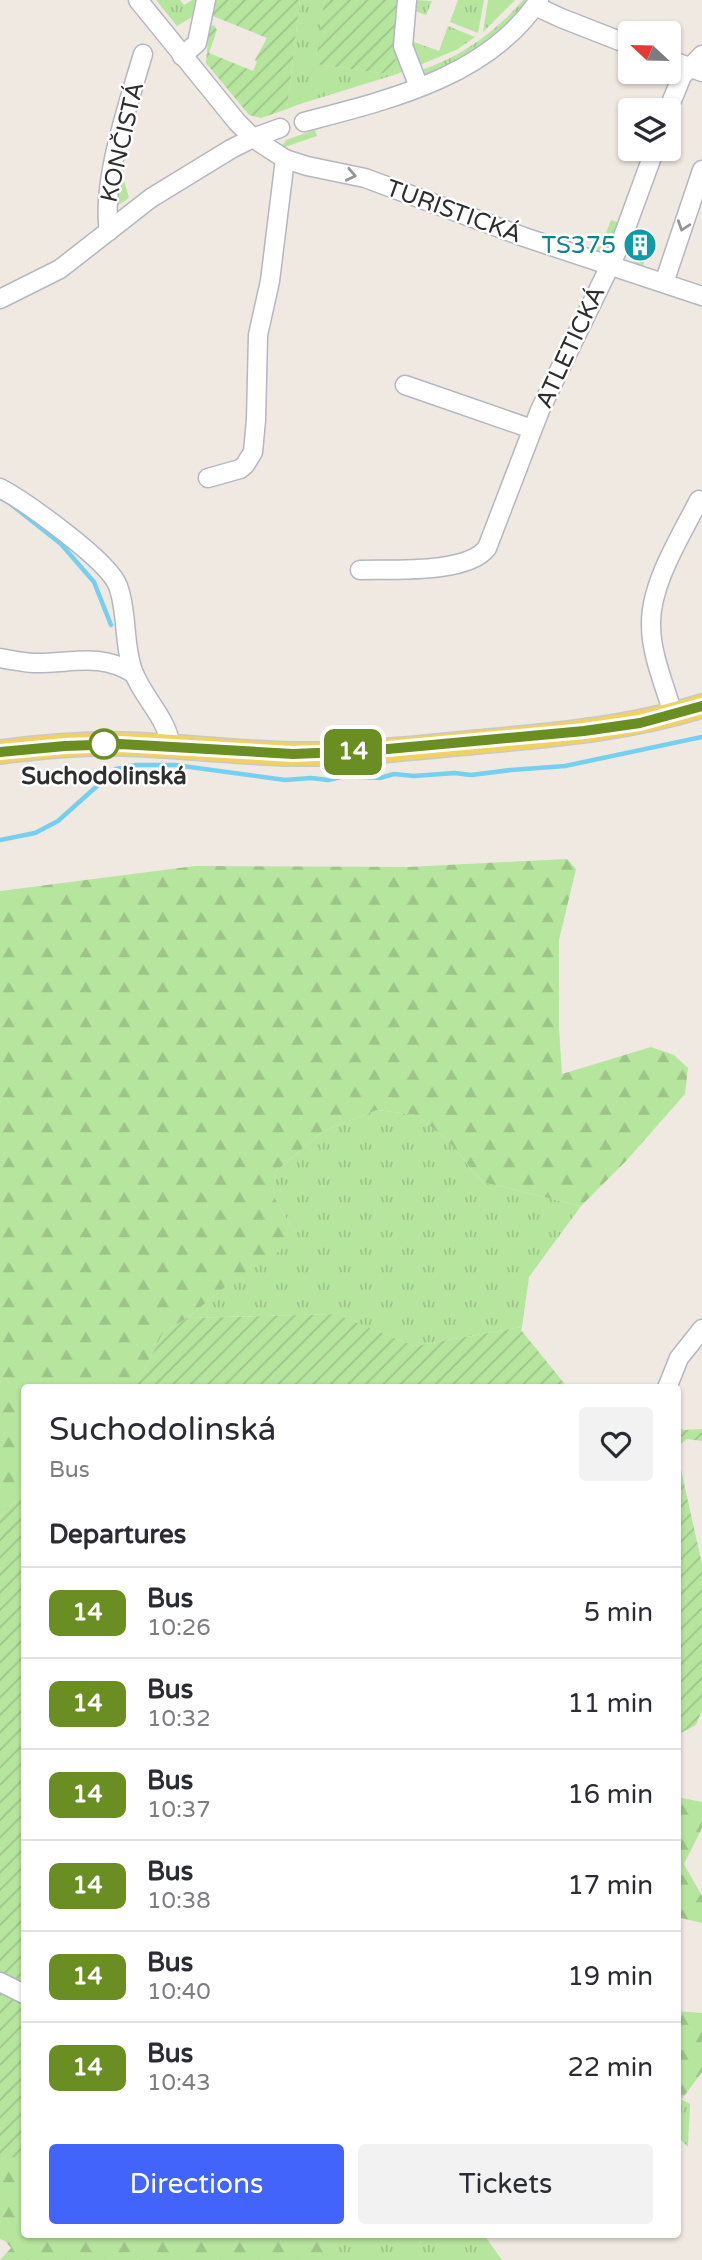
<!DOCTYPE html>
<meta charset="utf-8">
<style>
:root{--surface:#fff;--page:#f2f2f3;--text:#2b2b33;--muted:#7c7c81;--line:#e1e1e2;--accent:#4264fb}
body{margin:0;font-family:"Varela Round",sans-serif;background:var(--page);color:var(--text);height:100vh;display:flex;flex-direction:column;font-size:26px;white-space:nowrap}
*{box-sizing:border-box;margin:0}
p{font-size:23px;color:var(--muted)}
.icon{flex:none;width:38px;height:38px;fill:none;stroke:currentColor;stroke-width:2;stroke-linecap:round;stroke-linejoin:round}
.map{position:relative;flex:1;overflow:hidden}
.side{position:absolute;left:21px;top:1384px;width:660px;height:854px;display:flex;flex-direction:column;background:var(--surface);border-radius:7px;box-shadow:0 2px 5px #0004}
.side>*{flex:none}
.badge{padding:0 14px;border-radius:10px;font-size:24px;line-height:46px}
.needle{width:46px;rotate:292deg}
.controls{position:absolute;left:618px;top:21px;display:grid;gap:14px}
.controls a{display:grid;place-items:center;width:63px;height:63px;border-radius:7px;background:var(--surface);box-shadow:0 2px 5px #0004;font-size:35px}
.map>.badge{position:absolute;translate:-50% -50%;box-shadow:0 0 0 4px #fff}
h2{padding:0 28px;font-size:26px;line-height:63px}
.round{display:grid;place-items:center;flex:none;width:74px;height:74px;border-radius:7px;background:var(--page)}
.headline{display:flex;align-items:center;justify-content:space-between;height:119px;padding:0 28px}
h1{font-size:33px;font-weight:600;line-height:52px}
.action{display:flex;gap:14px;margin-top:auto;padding:14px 28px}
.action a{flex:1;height:80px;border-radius:7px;background:var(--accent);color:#fff;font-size:28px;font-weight:600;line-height:80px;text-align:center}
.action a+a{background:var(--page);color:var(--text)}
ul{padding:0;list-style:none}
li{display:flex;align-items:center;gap:21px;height:91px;padding:0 28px;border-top:2px solid var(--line)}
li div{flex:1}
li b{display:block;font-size:26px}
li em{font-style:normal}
li .badge{min-width:77px;font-weight:700;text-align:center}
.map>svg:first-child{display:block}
.grass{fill:url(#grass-tufts)}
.forest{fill:url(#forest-firs)}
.garden{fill:url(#garden-furrows)}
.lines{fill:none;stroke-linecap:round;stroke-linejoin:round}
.stream{stroke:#75cff0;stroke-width:4.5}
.minor-casing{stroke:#b4b7c1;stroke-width:21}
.major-casing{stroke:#c9c9c9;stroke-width:26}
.minor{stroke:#fff;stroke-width:18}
.major{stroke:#f2d163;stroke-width:23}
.oneway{stroke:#969696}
.line-casing{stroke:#fff;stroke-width:16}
.line{stroke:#6b8e23;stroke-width:10}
.stop-dot{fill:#fff;stroke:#6b8e23;stroke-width:3.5}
.labels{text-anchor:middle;stroke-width:5;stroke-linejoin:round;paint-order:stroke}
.street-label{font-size:24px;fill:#2e2e2e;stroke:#fff}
.culture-label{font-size:24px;fill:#0d838f;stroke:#fff;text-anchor:end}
.stop-label{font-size:24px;font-weight:bold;fill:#2e2e2e;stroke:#fff}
</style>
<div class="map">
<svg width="702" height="2260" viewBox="0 0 702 2260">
<defs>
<pattern id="grass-tufts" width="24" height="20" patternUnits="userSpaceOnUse" patternTransform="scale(1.75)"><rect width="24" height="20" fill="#b6e59e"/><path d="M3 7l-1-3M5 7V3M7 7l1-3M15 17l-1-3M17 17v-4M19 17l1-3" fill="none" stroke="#9dc588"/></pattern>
<pattern id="forest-firs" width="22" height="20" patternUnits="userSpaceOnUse" patternTransform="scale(1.75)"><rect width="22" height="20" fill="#b6e59e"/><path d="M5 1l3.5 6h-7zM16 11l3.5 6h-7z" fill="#9dc588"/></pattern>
<pattern id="garden-furrows" width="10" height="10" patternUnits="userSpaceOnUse" patternTransform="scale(1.75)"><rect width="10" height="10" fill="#b6e59e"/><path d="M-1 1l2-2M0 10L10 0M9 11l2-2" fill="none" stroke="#9dc588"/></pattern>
</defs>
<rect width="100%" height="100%" fill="#efe9e1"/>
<g class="grass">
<polygon points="156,0 180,0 184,5 192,0 200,0 197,14 177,26"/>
<polygon points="300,0 324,0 317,64 394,75 399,33 407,70 394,75 300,104 287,109"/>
<polygon points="414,0 432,1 426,15 410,9"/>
<polygon points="458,0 484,0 478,33 450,22"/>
<polygon points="488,0 515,0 483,32"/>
<path d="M523,0h7c-28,32 -59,57 -99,73l-4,1 -8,-3c41,-14 76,-38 104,-71z"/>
<polygon points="448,26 475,37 458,49 415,67 411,41 439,51"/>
<polygon points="315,130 317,136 285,147 310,162 281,148 286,140"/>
<polygon points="120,167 129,198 118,205 115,189"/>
<polygon points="611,220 620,223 610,246 603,251 591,250 601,246"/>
<polygon points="635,232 652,240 642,269 633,261 628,252"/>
<polygon points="377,1110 417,1115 449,1142 482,1182 581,1206 529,1277 522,1327 414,1346 334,1314 187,1318 225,1287 291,1227 273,1195 275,1172 323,1131"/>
<polygon points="677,2097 690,2104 688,2147 677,2136"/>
<polygon points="298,2235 484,2235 502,2260 330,2260 330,2243"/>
</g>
<g class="forest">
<polygon points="567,859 576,869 559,940 559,1029 562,1074 651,1047 674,1055 688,1068 685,1094 626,1161 581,1206 482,1182 449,1142 417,1115 377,1110 323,1131 275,1172 273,1195 291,1227 288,1245 225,1287 187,1318 163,1333 135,1388 24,1388 24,1476 18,1499 0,1517 0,891 195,866 408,867"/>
<polygon points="677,1797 702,1802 702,1828 684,1864 702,1896 702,1923 677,1917"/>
<polygon points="677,2011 702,2013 702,2072 682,2099 677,2097"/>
<polygon points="24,2116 24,2235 298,2235 331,2243 330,2260 0,2260 11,2248 5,2241 0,2239 0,2132"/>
</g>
<g class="garden">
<polygon points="212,0 300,0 287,109 261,118 249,115 206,63 209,27 214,25 217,30 209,53 253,71 257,62 255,60 267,38 213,16 211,12"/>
<polygon points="324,0 403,0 394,75 316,64"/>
<polygon points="335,1314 414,1346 522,1327 521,1330 568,1388 135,1388 163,1333 187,1318"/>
<polygon points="677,1428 684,1430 702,1429 702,1441 687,1439 677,1447"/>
<polygon points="677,1452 702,1564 702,1710 696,1725 677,1735"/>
<polygon points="24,1476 24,2156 0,2159 0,1517 18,1499"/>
</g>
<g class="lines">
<g class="stream">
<polyline points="0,498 8,502 61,544 94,582 111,625"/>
<polyline points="0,840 35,833 58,821 116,769 136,765 175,765 285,780 311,778 328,780 345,776 380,778 394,774 414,776 455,773 471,775 511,770 565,766 702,737"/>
</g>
<defs>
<g id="minor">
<polyline points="138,0 237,122 253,138 285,159 307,166 365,178 524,237 702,296"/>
<polyline points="407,0 403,46 419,87"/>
<polyline points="535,6 561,18 630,45"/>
<polyline points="182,56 197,43 206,0"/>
<polyline points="668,59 702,72"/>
<polyline points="668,110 682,76 702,55"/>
<path d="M304,122c84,-22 184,-45 235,-122"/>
<path d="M109,231c-8,-49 20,-129 34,-177"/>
<polyline points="664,283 702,170"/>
<polyline points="0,299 60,269 151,198 231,149 253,138 280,128"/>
<polyline points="405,385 532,429"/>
<polyline points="208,478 240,469 245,465 253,452 256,420 258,335 270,281 285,159"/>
<path d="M0,488c26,14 109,73 118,98 10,27 5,58 15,85 10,27 33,45 38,75"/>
<path d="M360,570c32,-1 107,4 127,-22l53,-138 79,-163 36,-98"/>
<path d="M0,658c11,2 22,4 33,5 38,1 65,-11 100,10"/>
<path d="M673,714c-8,-28 -22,-59 -22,-89 -1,-41 30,-89 48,-125"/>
<polyline points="667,1388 679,1358 702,1329"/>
<polyline points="0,1982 24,1994"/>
</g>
<path id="major" d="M0,752c40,-5 81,-9 122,-8 56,1 113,9 169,10 62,1 125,-6 186,-12 76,-7 152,-13 225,-36"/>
</defs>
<use href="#minor" class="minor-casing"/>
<use href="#major" class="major-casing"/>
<use href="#minor" class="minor"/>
<use href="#major" class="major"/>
</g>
<defs><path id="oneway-chevron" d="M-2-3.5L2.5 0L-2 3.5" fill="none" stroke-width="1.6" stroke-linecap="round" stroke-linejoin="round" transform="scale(1.75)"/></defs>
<g class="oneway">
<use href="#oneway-chevron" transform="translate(351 175) rotate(12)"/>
<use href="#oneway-chevron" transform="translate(683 226) rotate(109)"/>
</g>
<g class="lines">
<defs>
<polyline id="line" points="0,752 65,746 120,744 293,754 366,751 584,731 640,723 702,706"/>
</defs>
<use href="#line" class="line-casing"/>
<use href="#line" class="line"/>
</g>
<defs>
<symbol id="building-disc" viewBox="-11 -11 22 22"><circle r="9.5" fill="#0f9aa8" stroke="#fff"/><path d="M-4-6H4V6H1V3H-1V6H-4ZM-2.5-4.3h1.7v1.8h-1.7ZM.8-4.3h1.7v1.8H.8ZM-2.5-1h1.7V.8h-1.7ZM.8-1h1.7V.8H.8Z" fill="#fff"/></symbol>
</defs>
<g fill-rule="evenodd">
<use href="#building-disc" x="621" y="226" width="38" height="38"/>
</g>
<circle class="stop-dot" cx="104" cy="744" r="14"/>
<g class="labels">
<g class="street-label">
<text transform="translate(122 142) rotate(-77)" y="8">KONČISTÁ</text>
<text transform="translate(454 211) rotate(20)" y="8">TURISTICKÁ</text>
<text transform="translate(570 347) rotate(-65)" y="8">ATLETICKÁ</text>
</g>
<g class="culture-label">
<text x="616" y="253">TS375</text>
</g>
<g class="stop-label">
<text x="104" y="784">Suchodolinská</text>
</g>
</g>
</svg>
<div class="controls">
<a><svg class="needle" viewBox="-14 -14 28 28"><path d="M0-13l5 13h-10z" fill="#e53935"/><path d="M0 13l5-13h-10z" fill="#7c7c81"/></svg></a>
<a><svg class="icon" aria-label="layers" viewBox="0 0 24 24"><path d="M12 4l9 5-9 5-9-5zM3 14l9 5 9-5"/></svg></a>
</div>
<b class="badge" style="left:353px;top:752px;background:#6b8e23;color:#fff">14</b>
<section class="side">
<div class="headline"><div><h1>Suchodolinská</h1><p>Bus</p></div><a class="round"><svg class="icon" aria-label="heart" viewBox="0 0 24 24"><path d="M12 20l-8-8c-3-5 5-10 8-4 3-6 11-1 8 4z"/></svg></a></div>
<h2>Departures</h2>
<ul>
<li><span class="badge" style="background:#6b8e23;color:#fff">14</span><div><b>Bus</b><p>10:26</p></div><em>5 min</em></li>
<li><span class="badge" style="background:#6b8e23;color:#fff">14</span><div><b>Bus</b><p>10:32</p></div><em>11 min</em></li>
<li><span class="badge" style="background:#6b8e23;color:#fff">14</span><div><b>Bus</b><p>10:37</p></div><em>16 min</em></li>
<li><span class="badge" style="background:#6b8e23;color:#fff">14</span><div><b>Bus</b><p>10:38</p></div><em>17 min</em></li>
<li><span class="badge" style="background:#6b8e23;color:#fff">14</span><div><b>Bus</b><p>10:40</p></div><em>19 min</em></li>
<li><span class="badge" style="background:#6b8e23;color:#fff">14</span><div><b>Bus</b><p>10:43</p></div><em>22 min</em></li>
</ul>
<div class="action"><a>Directions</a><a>Tickets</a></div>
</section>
</div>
